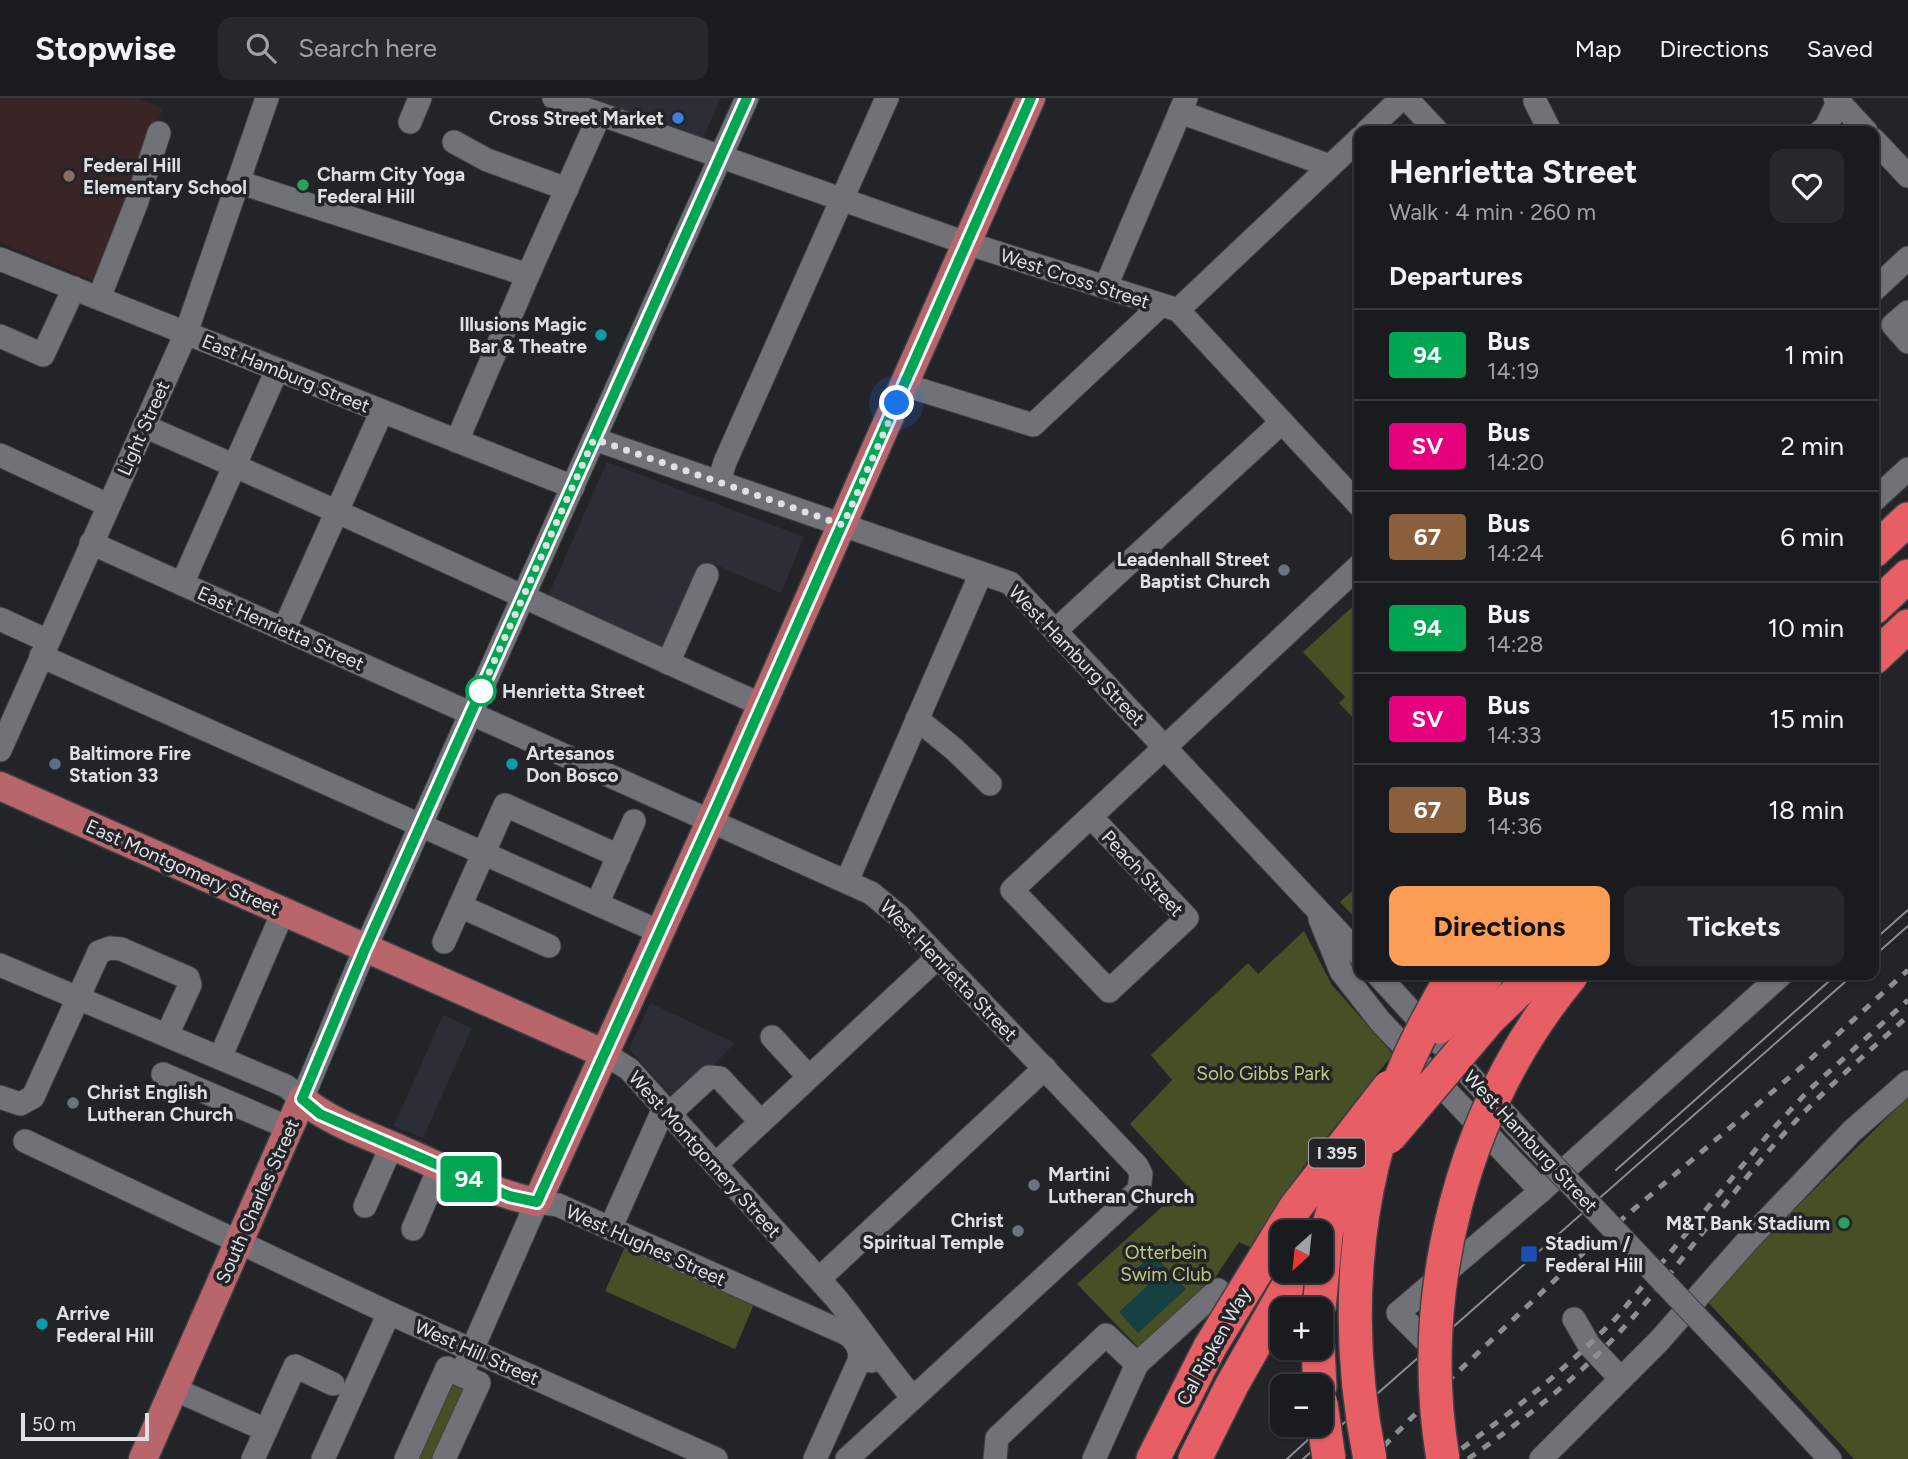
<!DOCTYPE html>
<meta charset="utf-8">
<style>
:root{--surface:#1a1b1e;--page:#27282b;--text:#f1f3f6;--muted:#9fa1a4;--line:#38393c;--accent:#fd9d55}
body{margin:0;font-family:Figtree,sans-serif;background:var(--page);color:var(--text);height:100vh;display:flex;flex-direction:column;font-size:26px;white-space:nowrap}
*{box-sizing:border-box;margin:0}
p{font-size:23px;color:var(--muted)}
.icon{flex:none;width:38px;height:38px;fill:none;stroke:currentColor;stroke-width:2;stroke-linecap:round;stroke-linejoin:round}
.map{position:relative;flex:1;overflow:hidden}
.side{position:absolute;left:1354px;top:28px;width:525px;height:854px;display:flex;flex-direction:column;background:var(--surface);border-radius:14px;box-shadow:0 2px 5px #0004,0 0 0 2px var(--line)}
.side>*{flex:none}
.badge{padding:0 14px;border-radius:5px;font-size:24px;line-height:46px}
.needle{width:46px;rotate:207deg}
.controls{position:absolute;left:1270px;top:1122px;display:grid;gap:14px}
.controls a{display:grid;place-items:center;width:63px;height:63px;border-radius:14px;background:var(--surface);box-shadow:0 2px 5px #0004,0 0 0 2px var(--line);font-size:35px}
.scale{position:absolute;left:21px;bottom:18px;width:128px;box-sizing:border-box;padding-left:7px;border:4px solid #dfe0e3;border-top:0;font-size:19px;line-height:24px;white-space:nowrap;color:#dfe0e3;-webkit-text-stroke:5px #232428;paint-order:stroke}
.you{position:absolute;width:35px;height:35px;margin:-18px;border:5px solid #fff;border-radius:50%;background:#1a73e8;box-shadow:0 0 0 10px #1a73e833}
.map>.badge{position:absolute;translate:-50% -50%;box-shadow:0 0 0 4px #fff}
h2{padding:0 35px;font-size:26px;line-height:63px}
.round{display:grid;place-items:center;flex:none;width:74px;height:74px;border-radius:14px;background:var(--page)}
.summary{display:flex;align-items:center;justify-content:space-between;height:119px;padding:0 35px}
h1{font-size:33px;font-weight:700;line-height:52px}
.action{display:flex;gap:14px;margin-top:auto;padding:14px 35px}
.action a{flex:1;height:80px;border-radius:14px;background:var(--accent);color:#111;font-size:28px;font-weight:700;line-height:80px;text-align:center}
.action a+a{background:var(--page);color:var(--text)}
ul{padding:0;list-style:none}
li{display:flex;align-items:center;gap:21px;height:91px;padding:0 35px;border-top:2px solid var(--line)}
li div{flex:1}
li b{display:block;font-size:26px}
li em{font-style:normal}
li .badge{min-width:77px;font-weight:700;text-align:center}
header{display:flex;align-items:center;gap:42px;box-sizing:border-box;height:98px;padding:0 35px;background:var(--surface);border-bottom:2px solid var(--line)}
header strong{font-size:33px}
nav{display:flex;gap:38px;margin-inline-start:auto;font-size:24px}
.search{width:490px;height:63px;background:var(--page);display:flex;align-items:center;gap:18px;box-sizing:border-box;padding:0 24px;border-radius:14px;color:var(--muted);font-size:26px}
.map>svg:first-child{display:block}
.built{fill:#2b2e37}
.education{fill:#392526}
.green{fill:#475025}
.water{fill:#154143}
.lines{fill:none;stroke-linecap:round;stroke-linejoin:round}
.minor-casing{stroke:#3f4043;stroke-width:25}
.major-casing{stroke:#3f4043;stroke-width:31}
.highway-casing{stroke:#3f4043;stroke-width:36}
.minor{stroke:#717277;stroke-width:23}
.major{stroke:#b8666c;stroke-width:28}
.highway{stroke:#e75e64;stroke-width:33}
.tram{stroke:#8d8e92;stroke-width:2}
.rail{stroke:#8d8e92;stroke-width:5;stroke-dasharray:9 9;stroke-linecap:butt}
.minor-bridge-casing{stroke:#3f4043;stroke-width:25;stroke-linecap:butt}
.highway-bridge-casing{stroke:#3f4043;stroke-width:36;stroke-linecap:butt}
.minor-bridge{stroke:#717277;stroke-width:23}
.highway-bridge{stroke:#e75e64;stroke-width:33}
.line-casing{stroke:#fff;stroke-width:16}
.line{stroke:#00a651;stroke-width:10}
.walk{stroke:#dfe0e3;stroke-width:7;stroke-dasharray:0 12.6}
.shop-dot{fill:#3f7fe0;stroke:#232428;stroke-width:2.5}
.education-dot{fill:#8d6e63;stroke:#232428;stroke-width:2.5}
.leisure-dot{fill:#2e9e5b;stroke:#232428;stroke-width:2.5}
.culture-dot{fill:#0f9aa8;stroke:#232428;stroke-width:2.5}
.worship-dot{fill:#6b7280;stroke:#232428;stroke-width:2.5}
.stop-dot{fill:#fff;stroke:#00a651;stroke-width:3.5}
.service-dot{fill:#5c6f8a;stroke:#232428;stroke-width:2.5}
.transit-dot{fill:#1a4fb4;stroke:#232428;stroke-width:2.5}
.labels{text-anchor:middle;stroke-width:7;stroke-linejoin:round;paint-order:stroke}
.shield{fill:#232428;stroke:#a7a8ab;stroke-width:2}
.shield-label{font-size:18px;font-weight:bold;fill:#dfe0e3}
.poi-label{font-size:19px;font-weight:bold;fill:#dfe0e3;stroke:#232428;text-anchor:start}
.street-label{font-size:19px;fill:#dfe0e3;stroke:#232428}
.stop-label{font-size:19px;font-weight:bold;fill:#dfe0e3;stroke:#232428;text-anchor:start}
.park-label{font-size:19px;fill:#bacd7a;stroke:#232428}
</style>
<header>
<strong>Stopwise</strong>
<div class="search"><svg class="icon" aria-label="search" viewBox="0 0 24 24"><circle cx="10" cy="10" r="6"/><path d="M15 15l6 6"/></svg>Search here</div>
<nav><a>Map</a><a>Directions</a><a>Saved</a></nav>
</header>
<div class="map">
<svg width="1908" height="1361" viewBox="0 0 1908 1361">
<rect width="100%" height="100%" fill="#232428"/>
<g class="built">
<polygon points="574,0 721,0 701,44"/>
<polygon points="607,364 804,439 781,495 707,463 666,561 544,507"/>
<polygon points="650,905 735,945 677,1004 629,951"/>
<polygon points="443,917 472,930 423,1040 394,1028"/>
</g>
<polygon class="education" points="0,0 136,0 163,10 99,185 0,145"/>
<g class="green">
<polygon points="1360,502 1360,627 1339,605 1345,599 1303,554"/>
<polygon points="1360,786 1360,825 1340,804"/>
<polygon points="1304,833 1332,887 1393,956 1306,1065 1250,1149 1239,1144 1212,1184 1139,1250 1077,1186 1186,1087 1130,1026 1172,982 1151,957 1248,865 1258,876"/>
<polygon points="1908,999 1908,1361 1854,1361 1704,1200"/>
<polygon points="625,1149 754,1206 735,1251 605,1193"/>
<polygon points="449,1275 474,1287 440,1361 410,1361"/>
</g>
<polygon class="water" points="1153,1156 1186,1191 1138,1235 1119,1214 1150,1185 1137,1170"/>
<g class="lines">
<defs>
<g id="minor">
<polyline points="554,0 966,145 1178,212 1360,408"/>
<polyline points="1406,0 1437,33"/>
<polyline points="1835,0 1866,33"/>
<polyline points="1535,3 1550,33"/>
<polyline points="1180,14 1330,68"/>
<polyline points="410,24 420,0"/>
<polyline points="1367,33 1402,0"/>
<polyline points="1821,33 1826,29 1840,0"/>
<polyline points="1874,42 1908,78"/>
<polyline points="454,44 487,62 567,91"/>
<polyline points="238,84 528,177"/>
<polyline points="0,161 573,389"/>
<polyline points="1106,188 1186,0"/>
<polyline points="1874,192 1908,160"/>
<polyline points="99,200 136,106 159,35"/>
<polyline points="1178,212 1360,40"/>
<polyline points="1908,214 1893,227 1908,244"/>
<polyline points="0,238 43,257 74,190"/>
<polyline points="905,287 1033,327 1161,207"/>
<path d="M144,328c208,90 412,187 618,279"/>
<polyline points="594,341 1010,485 1360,857"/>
<polyline points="457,343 528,177 600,16"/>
<polyline points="0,357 108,407"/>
<polyline points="719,384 725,364 887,0"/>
<polyline points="1874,402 1908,371"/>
<polyline points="91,445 871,795 899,818 1137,1068 1141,1076 1139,1092 847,1361"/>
<polyline points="182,486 277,272"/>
<polyline points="0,521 48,543"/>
<polyline points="284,531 382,313"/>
<polyline points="1055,533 1282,324"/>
<polyline points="41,558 660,834"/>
<polyline points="668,565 707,477"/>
<polyline points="917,621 954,651 990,686"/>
<polyline points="0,652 186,235 267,0"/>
<polyline points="1091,719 1187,820 1109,893 1012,792 1360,467"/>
<polyline points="847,783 981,475"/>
<polyline points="597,806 634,723"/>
<polyline points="460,808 549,848"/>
<polyline points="1320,821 1341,873 1380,923 1541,1093"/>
<polyline points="444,844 505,707 619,758"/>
<polyline points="0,867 286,988 302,1001 365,851 747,0"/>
<polyline points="1378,877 1526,1039"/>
<polyline points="772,939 809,979"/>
<path d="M605,956l24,15 206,228c27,33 50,68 78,101"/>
<polyline points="220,960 283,814"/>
<polyline points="163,976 289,1030"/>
<polyline points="0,999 20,1006 33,999 99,854 110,850 121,851 188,880 190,887 167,937"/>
<polyline points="25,1043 389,1215 716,1361"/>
<polyline points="715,1067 938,859"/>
<polyline points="365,1108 392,1047"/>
<polyline points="413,1131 440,1068"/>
<polyline points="610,1131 660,1019 669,1016 709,979 720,980 761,1024"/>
<polyline points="819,1181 1045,970"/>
<polyline points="1574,1221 1589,1247 1621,1281"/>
<polyline points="1424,1241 1398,1215 1541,1093 1781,877"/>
<polyline points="1137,1266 1218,1192"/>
<polyline points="174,1291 266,1332"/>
<polyline points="1766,1292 1830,1361"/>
<polyline points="253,1361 295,1268 333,1286"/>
<polyline points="323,1361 389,1215"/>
<path d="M406,1361l41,-91 14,7 76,-173 21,3 289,129c9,7 13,14 13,25"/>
<polyline points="444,1361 479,1285 461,1277"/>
<polyline points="815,1361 860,1261 872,1263"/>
<polyline points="995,1361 997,1340 1106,1237 1137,1266 1094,1361"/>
<polyline points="1541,1361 1659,1243 1748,1142 1852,1033 1908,984"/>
</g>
<g id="major">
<polyline points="0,688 605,956"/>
<path d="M143,1361l159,-360c29,24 66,36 100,51 44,19 88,43 135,52l174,-382 320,-722"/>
</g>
<g id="highway">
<polyline points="1874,453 1908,421"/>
<polyline points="1874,510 1908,478"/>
<polyline points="1874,560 1908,528"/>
<polyline points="1318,1250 1320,1288"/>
<polyline points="1153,1361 1210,1249"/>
<polyline points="1195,1361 1232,1287 1297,1172"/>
</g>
</defs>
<use href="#minor" class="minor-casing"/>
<use href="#major" class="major-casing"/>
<use href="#highway" class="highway-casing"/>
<use href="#minor" class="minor"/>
<use href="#major" class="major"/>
<use href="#highway" class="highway"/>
<g class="tram">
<polyline points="1874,842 1908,812"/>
<polyline points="1874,858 1908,828"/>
<polyline points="1616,1072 1836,877"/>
<polyline points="1287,1361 1323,1328"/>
<polyline points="1303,1361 1853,877"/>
</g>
<g class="rail">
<polyline points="1371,1361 1443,1288 1594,1145 1804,967 1908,872"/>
<path d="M1447,1361c62,-44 117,-88 170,-142l154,-186 39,-42 98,-89"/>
<path d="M1468,1361c57,-40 111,-82 158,-134 55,-60 101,-128 155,-188 39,-44 84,-82 127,-121"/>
</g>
<defs>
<polyline id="minor-bridge" points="1526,1039 1766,1292"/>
<g id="highway-bridge">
<polyline points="1439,929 1487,877"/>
<polyline points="1389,1039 1489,921 1535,877"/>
<polyline points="1319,1211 1326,1137 1351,1050"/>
<polyline points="1210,1249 1295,1110 1389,989"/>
<polyline points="1321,1305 1329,1361"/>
<path d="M1370,1361c-26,-127 -19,-264 32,-384 14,-35 32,-67 51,-100"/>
<path d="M1443,1361c-28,-168 20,-353 129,-484"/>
</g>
</defs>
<use href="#minor-bridge" class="minor-bridge-casing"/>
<use href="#highway-bridge" class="highway-bridge-casing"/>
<use href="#minor-bridge" class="minor-bridge"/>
<use href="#highway-bridge" class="highway-bridge"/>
</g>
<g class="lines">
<defs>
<polyline id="line" points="747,0 365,851 302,1001 320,1016 509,1098 537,1104 719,704 1031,0"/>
</defs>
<use href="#line" class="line-casing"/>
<use href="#line" class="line"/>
<polyline class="walk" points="481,593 480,595 594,341 843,427 897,305"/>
</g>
<circle class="shop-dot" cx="678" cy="20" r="7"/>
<circle class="education-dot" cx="69" cy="78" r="7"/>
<g class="leisure-dot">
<circle cx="303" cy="87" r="7"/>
<circle cx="1844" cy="1125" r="7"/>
</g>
<g class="culture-dot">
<circle cx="601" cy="237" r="7"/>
<circle cx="512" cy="666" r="7"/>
<circle cx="42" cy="1226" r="7"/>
</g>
<g class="worship-dot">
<circle cx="1284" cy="472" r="7"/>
<circle cx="73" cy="1005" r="7"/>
<circle cx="1034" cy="1087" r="7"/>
<circle cx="1018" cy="1133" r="7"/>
</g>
<circle class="stop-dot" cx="481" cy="593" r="14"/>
<circle class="service-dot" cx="55" cy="666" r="7"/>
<rect class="transit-dot" x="1520" y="1147" width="18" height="18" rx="3.5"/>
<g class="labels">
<rect class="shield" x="1309" y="1040.5" width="56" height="29" rx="5"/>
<g class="shield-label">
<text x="1337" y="1061">I 395</text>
</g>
<g class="poi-label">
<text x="664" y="27" text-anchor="end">Cross Street Market</text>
<text x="83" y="74">Federal Hill<tspan x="83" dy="22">Elementary School</tspan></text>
<text x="317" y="83">Charm City Yoga<tspan x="317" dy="22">Federal Hill</tspan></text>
<text x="587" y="233" text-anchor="end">Illusions Magic<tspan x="587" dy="22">Bar &amp; Theatre</tspan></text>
<text x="1270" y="468" text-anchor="end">Leadenhall Street<tspan x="1270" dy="22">Baptist Church</tspan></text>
<text x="69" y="662">Baltimore Fire<tspan x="69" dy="22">Station 33</tspan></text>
<text x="526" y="662">Artesanos<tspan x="526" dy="22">Don Bosco</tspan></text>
<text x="87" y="1001">Christ English<tspan x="87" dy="22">Lutheran Church</tspan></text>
<text x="1048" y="1083">Martini<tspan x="1048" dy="22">Lutheran Church</tspan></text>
<text x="1004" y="1129" text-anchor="end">Christ<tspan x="1004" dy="22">Spiritual Temple</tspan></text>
<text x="1830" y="1132" text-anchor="end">M&amp;T Bank Stadium</text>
<text x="1545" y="1152">Stadium /<tspan x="1545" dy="22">Federal Hill</tspan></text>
<text x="56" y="1222">Arrive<tspan x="56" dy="22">Federal Hill</tspan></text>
</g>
<g class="street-label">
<text transform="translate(1075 180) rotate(18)" y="7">West Cross Street</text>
<text transform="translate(286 275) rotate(22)" y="7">East Hamburg Street</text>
<text transform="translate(143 330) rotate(-66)" y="7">Light Street</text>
<text transform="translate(281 530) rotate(24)" y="7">East Henrietta Street</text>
<text transform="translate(1077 557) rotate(46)" y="7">West Hamburg Street</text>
<text transform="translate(183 769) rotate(24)" y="7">East Montgomery Street</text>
<text transform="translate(1143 775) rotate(47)" y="7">Peach Street</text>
<text transform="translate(949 872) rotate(46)" y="7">West Henrietta Street</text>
<text transform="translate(1531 1043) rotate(47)" y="7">West Hamburg Street</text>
<text transform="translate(705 1056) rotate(48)" y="7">West Montgomery Street</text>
<text transform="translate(257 1103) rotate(-66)" y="7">South Charles Street</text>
<text transform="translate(646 1147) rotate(24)" y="7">West Hughes Street</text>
<text transform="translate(1213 1248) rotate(-61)" y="7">Cal Ripken Way</text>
<text transform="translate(477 1254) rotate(24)" y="7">West Hill Street</text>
</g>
<g class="stop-label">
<text x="502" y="600">Henrietta Street</text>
</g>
<g class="park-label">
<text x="1263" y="982">Solo Gibbs Park</text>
<text x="1166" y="1161">Otterbein<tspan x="1166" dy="22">Swim Club</tspan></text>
</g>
</g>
</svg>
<div class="controls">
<a><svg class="needle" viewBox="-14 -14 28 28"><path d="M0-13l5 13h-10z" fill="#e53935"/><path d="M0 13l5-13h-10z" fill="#9fa1a4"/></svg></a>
<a>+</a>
<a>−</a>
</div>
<div class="scale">50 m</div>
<div class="you" style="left:897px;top:305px"></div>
<b class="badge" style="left:469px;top:1081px;background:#00a651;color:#fff">94</b>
<section class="side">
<div class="summary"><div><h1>Henrietta Street</h1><p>Walk · 4 min · 260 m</p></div><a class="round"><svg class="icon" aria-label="heart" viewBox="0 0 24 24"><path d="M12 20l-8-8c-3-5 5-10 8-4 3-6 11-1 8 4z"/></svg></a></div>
<h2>Departures</h2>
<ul>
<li><span class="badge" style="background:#00a651;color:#fff">94</span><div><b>Bus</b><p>14:19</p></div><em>1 min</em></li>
<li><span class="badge" style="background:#e6007e;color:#fff">SV</span><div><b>Bus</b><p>14:20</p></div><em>2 min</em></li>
<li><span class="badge" style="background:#8b5e3c;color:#fff">67</span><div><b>Bus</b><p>14:24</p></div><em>6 min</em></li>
<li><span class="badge" style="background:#00a651;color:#fff">94</span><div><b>Bus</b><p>14:28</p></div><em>10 min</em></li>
<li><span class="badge" style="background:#e6007e;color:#fff">SV</span><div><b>Bus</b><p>14:33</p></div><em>15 min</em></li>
<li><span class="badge" style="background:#8b5e3c;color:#fff">67</span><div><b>Bus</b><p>14:36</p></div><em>18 min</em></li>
</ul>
<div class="action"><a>Directions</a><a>Tickets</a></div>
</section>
</div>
